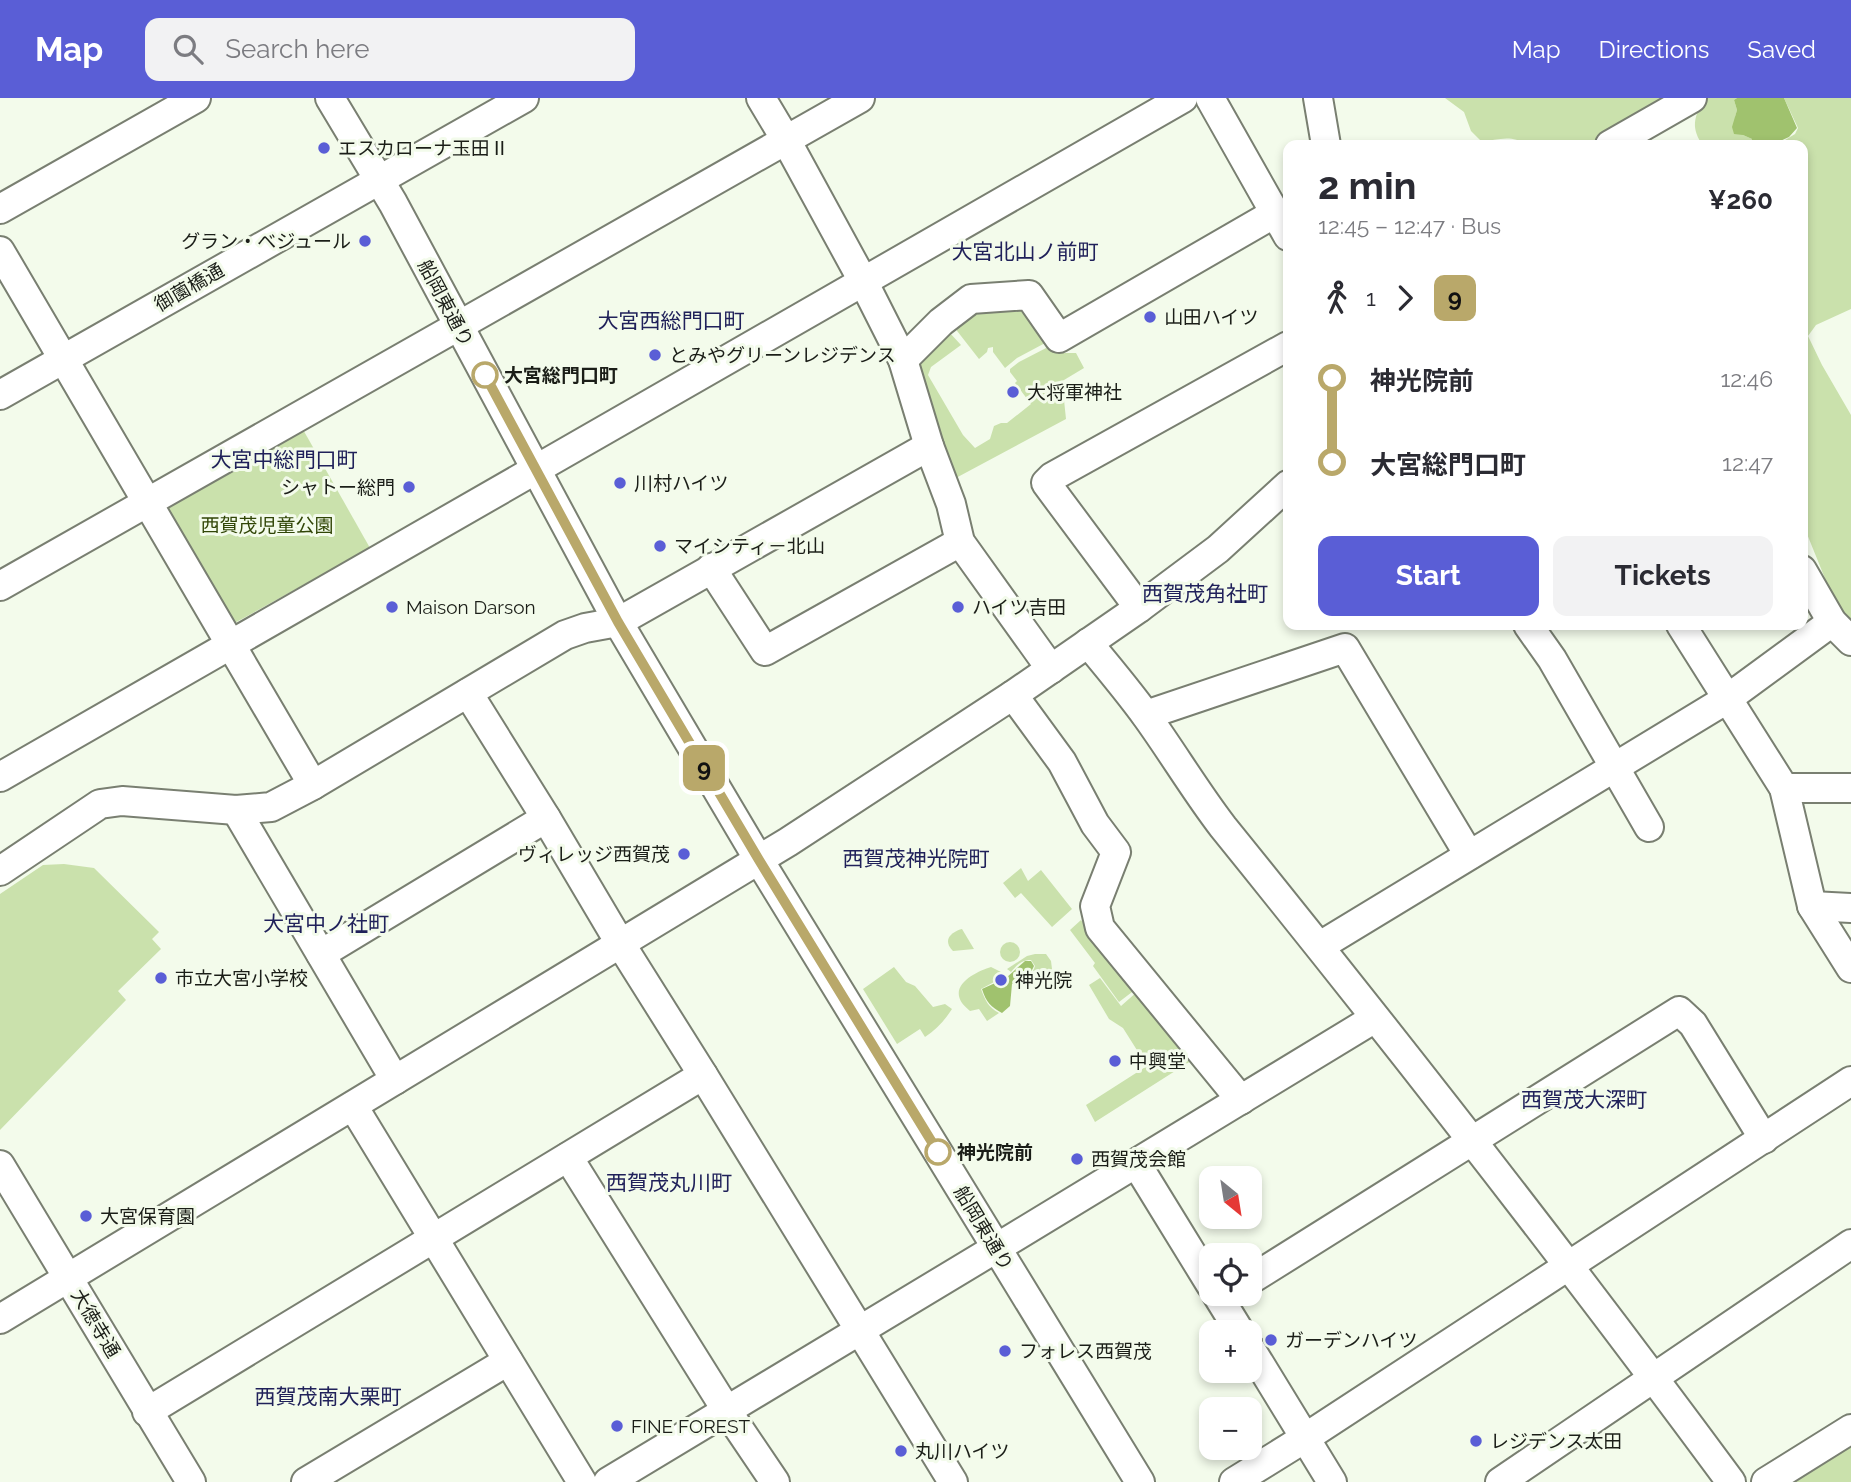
<!DOCTYPE html>
<meta charset="utf-8">
<style>
:root{--surface:#fff;--page:#f2f2f3;--text:#2b2b33;--muted:#7c7c81;--accent:#5a5ed6}
body{margin:0;font-family:Raleway,"Noto Sans JP",sans-serif;background:var(--page);color:var(--text);height:100vh;display:flex;flex-direction:column;font-size:26px;white-space:nowrap}
*{box-sizing:border-box;margin:0}
p{font-size:23px;color:var(--muted)}
.icon{flex:none;width:38px;height:38px;fill:none;stroke:currentColor;stroke-width:2;stroke-linecap:round;stroke-linejoin:round}
.map{position:relative;flex:1;overflow:hidden}
.details{position:absolute;left:1283px;top:42px;width:525px;height:490px;display:flex;flex-direction:column;background:var(--surface);border-radius:14px;box-shadow:0 4px 10px #0003}
.details>*{flex:none}
.badge{padding:0 14px;border-radius:10px;font-size:24px;line-height:46px}
.needle{width:46px;rotate:150deg}
.buttons{position:absolute;left:1199px;top:1068px;display:grid;gap:14px}
.buttons a{display:grid;place-items:center;width:63px;height:63px;border-radius:14px;background:var(--surface);box-shadow:0 4px 10px #0003;font-size:35px}
.map>.badge{position:absolute;translate:-50% -50%;box-shadow:0 0 0 4px #fff}
.legs{display:flex;align-items:center;gap:10px;height:77px;padding:0 35px;font-size:23px}
.legs p{margin-inline-start:auto}
.headline{display:flex;align-items:center;justify-content:space-between;height:119px;padding:0 35px}
h1{font-size:38px;font-weight:700;line-height:52px}
.primary-button{display:flex;gap:14px;margin-top:auto;padding:14px 35px}
.primary-button a{flex:1;height:80px;border-radius:14px;background:var(--accent);color:#fff;font-size:28px;font-weight:700;line-height:80px;text-align:center}
.primary-button a+a{background:var(--page);color:var(--text)}
ul{padding:0 35px;list-style:none}
li{display:flex;align-items:center;gap:24px;height:84px;font-size:26px}
li i{display:grid;place-items:center;width:10px;height:100%;margin:0 9px;background:currentColor}
li i::after{content:'';width:18px;height:18px;margin:-9px;border:5px solid;border-radius:50%;background:var(--surface)}
li p{margin-inline-start:auto}
li:first-child i{background:linear-gradient(#0000 50%,currentColor 0)}
li:last-child i{background:linear-gradient(currentColor 50%,#0000 0)}
header{display:flex;align-items:center;gap:42px;box-sizing:border-box;height:98px;padding:0 35px;background:var(--accent);color:#fff}
header strong{font-size:33px}
nav{display:flex;gap:38px;margin-inline-start:auto;font-size:24px}
.search{width:490px;height:63px;background:var(--page);display:flex;align-items:center;gap:18px;box-sizing:border-box;padding:0 24px;border-radius:14px;color:var(--muted);font-size:26px}
.map>svg:first-child{display:block}
.green{fill:#cae1ac}
.water{fill:#a0c26e}
.lines{fill:none;stroke-linecap:round;stroke-linejoin:round}
.minor-casing{stroke:#797f71;stroke-width:32}
.minor{stroke:#fff;stroke-width:28}
.line-1-casing{stroke:#fff;stroke-width:16}
.line-1{stroke:#b9a86a;stroke-width:10}
.poi-dot{fill:#5a5ed6;stroke:#f3fbeb;stroke-width:2.5}
.stop-1-dot{fill:#fff;stroke:#b9a86a;stroke-width:3.5}
.labels{text-anchor:middle;stroke-width:6;stroke-linejoin:round;paint-order:stroke}
.poi-label{font-size:19px;fill:#1b1e18;stroke:#f3fbeb;text-anchor:start}
.street-label{font-size:19px;fill:#1b1e18;stroke:#f3fbeb}
.stop-label{font-size:19px;font-weight:bold;fill:#1b1e18;stroke:#f3fbeb;text-anchor:start}
.park-label{font-size:19px;fill:#304506;stroke:#f3fbeb}
.neighbourhood-label{font-size:21px;fill:#20215a;stroke:#f3fbeb}
</style>
<header>
<strong>Map</strong>
<div class="search"><svg class="icon" aria-label="search" viewBox="0 0 24 24"><circle cx="10" cy="10" r="6"/><path d="M15 15l6 6"/></svg>Search here</div>
<nav><a>Map</a><a>Directions</a><a>Saved</a></nav>
</header>
<div class="map">
<svg width="1851" height="1384" viewBox="0 0 1851 1384">
<rect width="100%" height="100%" fill="#f3fbeb"/>
<g class="green">
<path d="M1445,0h243l-75,47h-88c-12,-11 -29,-5 -43,-3l-11,-11 -7,-19z"/>
<path d="M1703,0h34l-3,2 3,10 -2,7 8,18 9,4 -3,6h-51l3,-2c-11,-19 -5,-26 2,-45z"/>
<polygon points="1784,0 1851,0 1851,211 1816,227 1808,238 1822,267 1851,317 1851,529 1837,510 1807,436 1803,430 1802,47 1792,47 1797,42 1791,47 1780,47 1780,45 1795,36 1798,30"/>
<polygon points="1017,207 1047,244 1017,260 1005,270 993,254 993,249 988,250 987,254 979,261 954,229 973,212"/>
<polygon points="949,234 961,247 931,269 928,277 963,337 975,350 990,341 994,328 1001,325 1007,325 1031,306 1015,285 1017,283 1010,274 1010,271 1019,264 1050,248 1056,255 1076,255 1084,270 1059,285 1064,302 1066,321 954,381 918,265"/>
<polygon points="301,328 370,450 231,527 165,416 169,404"/>
<polygon points="64,766 94,770 159,834 152,841 161,851 118,893 126,902 0,1032 0,796 43,767"/>
<polygon points="1021,770 1028,783 1041,772 1072,811 1052,829 1021,795 1015,800 1003,785"/>
<polygon points="1081,822 1136,891 1119,904 1093,868 1095,865 1070,832"/>
<path d="M962,831l12,20 -21,2c-11,-11 -2,-19 9,-22z"/>
<circle cx="1010" cy="854" r="10"/>
<path d="M1035,856h11l5,7 1,8 -4,4 -9,2 -15,7 -4,-2 12,-6 3,-8 -4,-6c-10,0 -14,5 -20,12l-4,-3 20,-13z"/>
<path d="M894,869l12,15 9,4 18,21 12,-3 7,5c-7,11 -16,21 -27,28l-5,-8 -23,15 -34,-55z"/>
<path d="M991,869l16,8 -26,14c4,11 7,18 18,24l-12,8 -8,-12 -9,2c-3,-3 -6,-5 -8,-8 -13,-19 16,-32 29,-36z"/>
<polygon points="1100,880 1121,908 1138,893 1194,961 1095,1024 1086,1007 1147,968 1123,930 1109,921 1089,887"/>
<polygon points="1851,1346 1851,1384 1789,1384"/>
</g>
<g class="water">
<polygon points="1737,0 1784,0 1797,30 1789,39 1778,44 1778,47 1749,47 1752,41 1743,37 1734,36 1732,29 1737,12 1734,2"/>
<path d="M1025,863h6l3,5 -3,6 -19,12 -2,22 -8,7c-11,-6 -16,-11 -20,-24l24,-11z"/>
</g>
<g class="lines">
<defs>
<g id="minor">
<polyline points="330,0 393,105 618,524 759,762 1140,1384"/>
<polyline points="761,0 786,42 863,183 903,262 929,348 951,406 960,444 1051,571"/>
<polyline points="1210,0 1288,138"/>
<polyline points="1318,0 1326,47"/>
<polyline points="1610,47 1692,0"/>
<polyline points="0,111 196,0"/>
<polyline points="0,153 313,687"/>
<polyline points="903,262 941,224 971,201 1029,197 1059,240 1275,115"/>
<polyline points="0,297 524,0"/>
<polyline points="711,470 765,553 960,444"/>
<polyline points="1802,472 1832,524 1851,543"/>
<polyline points="0,488 860,0"/>
<polyline points="1139,510 1046,385 1052,379 1288,248"/>
<polyline points="1528,527 1552,561 1649,729"/>
<polyline points="1681,527 1784,690 1812,808 1851,870"/>
<path d="M1088,545c20,24 41,49 59,74 26,36 49,75 76,110 174,215 344,433 508,655"/>
<polyline points="468,595 546,720 620,845 703,977 953,1384"/>
<polyline points="1013,597 1062,664 1095,726 1116,754 1095,808 1100,830 1241,1002"/>
<polyline points="1146,617 1345,550 1469,757"/>
<polyline points="0,679 1183,0"/>
<polyline points="1784,690 1851,690"/>
<polyline points="236,712 395,982"/>
<polyline points="0,773 100,706 122,703 236,712 271,709 313,687 565,537 585,530 618,524 929,348"/>
<polyline points="1812,808 1851,810"/>
<polyline points="1320,848 1727,601 1832,524"/>
<polyline points="321,856 546,720"/>
<polyline points="353,1008 582,1384"/>
<polyline points="568,1059 727,1313 775,1384"/>
<polyline points="1136,1065 1211,1187"/>
<polyline points="0,1067 191,1384"/>
<polyline points="1250,1182 1679,913 1693,926 1764,1041"/>
<polyline points="1216,1195 1240,1234"/>
<polyline points="0,1221 788,744 1013,597 1139,510 1218,451 1288,387"/>
<polyline points="1250,1250 1332,1384"/>
<polyline points="147,1314 703,977"/>
<polyline points="306,1384 508,1263"/>
<polyline points="608,1384 1013,1140 1375,920"/>
<polyline points="1234,1384 1305,1340 1851,983"/>
<polyline points="1500,1384 1851,1146"/>
<polyline points="1766,1384 1851,1331"/>
</g>
</defs>
<use href="#minor" class="minor-casing"/>
<use href="#minor" class="minor"/>
</g>
<g class="lines">
<defs>
<polyline id="line-1" points="485,277 618,524 759,762 938,1054"/>
</defs>
<use href="#line-1" class="line-1-casing"/>
<use href="#line-1" class="line-1"/>
</g>
<g class="poi-dot">
<circle cx="324" cy="50" r="7"/>
<circle cx="365" cy="143" r="7"/>
<circle cx="1150" cy="219" r="7"/>
<circle cx="655" cy="257" r="7"/>
<circle cx="1013" cy="294" r="7"/>
<circle cx="620" cy="385" r="7"/>
<circle cx="409" cy="389" r="7"/>
<circle cx="660" cy="448" r="7"/>
<circle cx="392" cy="509" r="7"/>
<circle cx="958" cy="509" r="7"/>
<circle cx="684" cy="756" r="7"/>
<circle cx="161" cy="880" r="7"/>
<circle cx="1001" cy="882" r="7"/>
<circle cx="1115" cy="963" r="7"/>
<circle cx="1077" cy="1061" r="7"/>
<circle cx="86" cy="1118" r="7"/>
<circle cx="1271" cy="1242" r="7"/>
<circle cx="1005" cy="1253" r="7"/>
<circle cx="617" cy="1328" r="7"/>
<circle cx="1476" cy="1343" r="7"/>
<circle cx="901" cy="1353" r="7"/>
</g>
<g class="stop-1-dot">
<circle cx="485" cy="277" r="12"/>
<circle cx="938" cy="1054" r="12"/>
</g>
<g class="labels">
<g class="poi-label">
<text x="338" y="57">エスカローナ玉田Ⅱ</text>
<text x="351" y="150" text-anchor="end">グラン・べジュール</text>
<text x="1164" y="226">山田ハイツ</text>
<text x="669" y="264">とみやグリーンレジデンス</text>
<text x="1027" y="301">大将軍神社</text>
<text x="634" y="392">川村ハイツ</text>
<text x="395" y="396" text-anchor="end">シャトー総門</text>
<text x="674" y="455">マイシティ－北山</text>
<text x="406" y="516">Maison Darson</text>
<text x="972" y="516">ハイツ吉田</text>
<text x="670" y="763" text-anchor="end">ヴィレッジ西賀茂</text>
<text x="175" y="887">市立大宮小学校</text>
<text x="1015" y="889">神光院</text>
<text x="1129" y="970">中興堂</text>
<text x="1091" y="1068">西賀茂会館</text>
<text x="100" y="1125">大宮保育園</text>
<text x="1285" y="1249">ガーデンハイツ</text>
<text x="1019" y="1260">フォレス西賀茂</text>
<text x="631" y="1335">FINE FOREST</text>
<text x="1490" y="1350">レジデンス太田</text>
<text x="915" y="1360">丸川ハイツ</text>
</g>
<g class="street-label">
<text transform="translate(189 189) rotate(-30)" y="7">御薗橋通</text>
<text transform="translate(446 205) rotate(62)" y="7">船岡東通り</text>
<text transform="translate(984 1130) rotate(59)" y="7">船岡東通り</text>
<text transform="translate(96 1225) rotate(59)" y="7">大徳寺通</text>
</g>
<g class="stop-label">
<text x="504" y="284">大宮総門口町</text>
<text x="957" y="1061">神光院前</text>
</g>
<g class="park-label">
<text x="267" y="434">西賀茂児童公園</text>
</g>
<g class="neighbourhood-label">
<text x="1025" y="161">大宮北山ノ前町</text>
<text x="671" y="230">大宮西総門口町</text>
<text x="284" y="369">大宮中総門口町</text>
<text x="1205" y="503">西賀茂角社町</text>
<text x="916" y="768">西賀茂神光院町</text>
<text x="326" y="833">大宮中ノ社町</text>
<text x="1584" y="1009">西賀茂大深町</text>
<text x="669" y="1092">西賀茂丸川町</text>
<text x="328" y="1306">西賀茂南大栗町</text>
</g>
</g>
</svg>
<div class="buttons">
<a><svg class="needle" viewBox="-14 -14 28 28"><path d="M0-13l5 13h-10z" fill="#e53935"/><path d="M0 13l5-13h-10z" fill="#7c7c81"/></svg></a>
<a><svg class="icon" aria-label="locate" viewBox="0 0 24 24"><circle cx="12" cy="12" r="6"/><path d="M12 2v4M12 18v4M2 12h4M18 12h4"/></svg></a>
<a>+</a>
<a>−</a>
</div>
<b class="badge" style="left:704px;top:670px;background:#b9a86a;color:#111">9</b>
<section class="details">
<div class="headline"><div><h1>2 min</h1><p>12:45 – 12:47 · Bus</p></div><b>¥260</b></div>
<div class="legs"><svg class="icon" aria-label="walk" viewBox="0 0 24 24"><circle cx="13" cy="4" r="2"/><path d="M13 8l-2 6 4 7M11 14l-3 7M7 12l3-4h3l4 4"/></svg>1<svg class="icon" aria-label="forward" viewBox="0 0 24 24"><path d="M9 5l7 7-7 7"/></svg><b class="badge" style="background:#b9a86a;color:#111">9</b></div>
<ul>
<li><i style="color:#b9a86a"></i><b>神光院前</b><p>12:46</p></li>
<li><i style="color:#b9a86a"></i><b>大宮総門口町</b><p>12:47</p></li>
</ul>
<div class="primary-button"><a>Start</a><a>Tickets</a></div>
</section>
</div>
